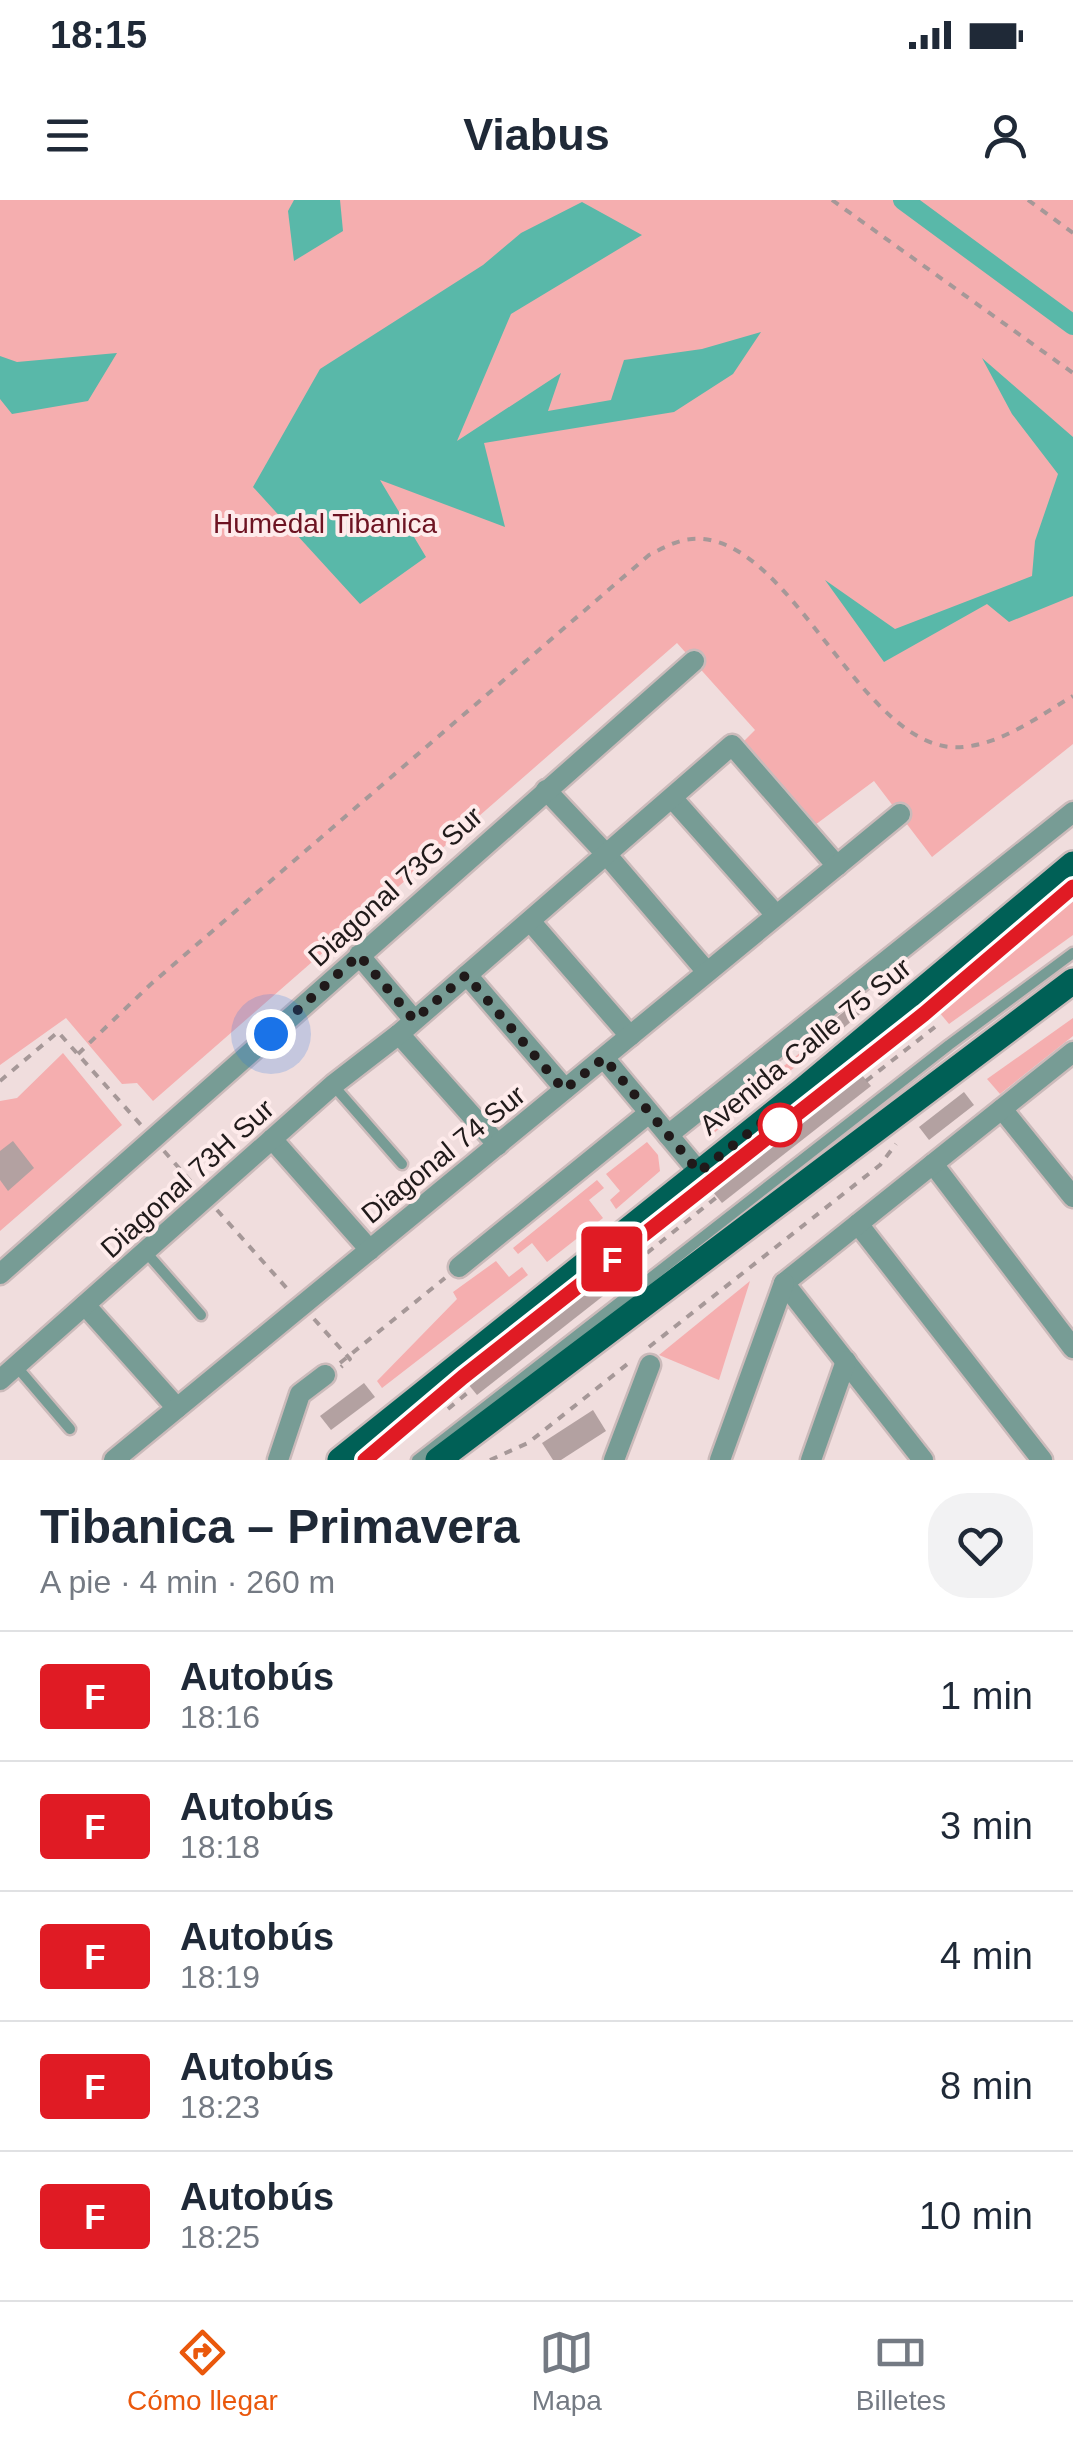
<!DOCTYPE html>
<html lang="es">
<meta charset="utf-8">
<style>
:root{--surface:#fff;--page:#f2f2f3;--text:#1f2937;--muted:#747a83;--line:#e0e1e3;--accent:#ea580c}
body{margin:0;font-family:Arial,sans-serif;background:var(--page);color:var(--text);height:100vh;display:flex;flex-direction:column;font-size:38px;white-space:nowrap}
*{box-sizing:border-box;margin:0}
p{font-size:32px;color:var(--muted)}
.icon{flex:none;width:55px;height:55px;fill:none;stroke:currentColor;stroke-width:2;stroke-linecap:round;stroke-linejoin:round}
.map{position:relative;height:1260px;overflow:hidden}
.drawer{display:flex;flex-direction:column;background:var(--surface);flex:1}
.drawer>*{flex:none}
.badge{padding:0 20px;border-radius:8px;font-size:35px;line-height:65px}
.you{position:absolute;width:50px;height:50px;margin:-25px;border:8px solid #fff;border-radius:50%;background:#1a73e8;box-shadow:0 0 0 15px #1a73e833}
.map>.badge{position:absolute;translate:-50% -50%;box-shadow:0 0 0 5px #fff}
.round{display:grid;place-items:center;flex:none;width:105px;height:105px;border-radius:40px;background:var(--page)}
.summary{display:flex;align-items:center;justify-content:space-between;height:170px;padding:0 40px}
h1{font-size:48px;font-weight:600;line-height:75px}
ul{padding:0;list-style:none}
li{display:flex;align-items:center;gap:30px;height:130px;padding:0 40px;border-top:2px solid var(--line)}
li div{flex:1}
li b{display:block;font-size:38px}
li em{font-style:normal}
li .badge{min-width:110px;font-weight:700;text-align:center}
.status{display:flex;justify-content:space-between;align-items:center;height:70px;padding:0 50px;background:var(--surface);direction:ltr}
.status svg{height:28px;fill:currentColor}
header{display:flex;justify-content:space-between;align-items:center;height:130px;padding:0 40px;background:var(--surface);font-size:45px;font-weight:600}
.tab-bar{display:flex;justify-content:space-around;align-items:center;height:140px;border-top:2px solid var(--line);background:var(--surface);font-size:28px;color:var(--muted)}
.tab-bar a{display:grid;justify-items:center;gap:5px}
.tab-bar .current{color:var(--accent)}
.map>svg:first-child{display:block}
.green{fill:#f5aeaf}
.water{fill:#59b8a9}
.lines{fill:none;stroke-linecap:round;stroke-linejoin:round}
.canal{stroke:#59b8a9;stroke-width:20}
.building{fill:#b3a1a1}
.lane-casing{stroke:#cbbaba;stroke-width:15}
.street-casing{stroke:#cbbaba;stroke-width:25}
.primary-casing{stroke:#cbbaba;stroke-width:30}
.path{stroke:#a69898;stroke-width:4;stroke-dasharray:8 8;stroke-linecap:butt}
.lane{stroke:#779c95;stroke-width:10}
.street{stroke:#779c95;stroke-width:20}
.primary{stroke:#006056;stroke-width:25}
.line-casing{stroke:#fff;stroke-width:22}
.line{stroke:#e01b24;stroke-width:15}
.walk{stroke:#201a1a;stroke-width:10;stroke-dasharray:0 18}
.stop-dot{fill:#fff;stroke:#e01b24;stroke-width:5}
.labels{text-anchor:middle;stroke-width:8;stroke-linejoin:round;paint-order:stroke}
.park-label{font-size:28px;fill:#6d1322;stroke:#feebeb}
.street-label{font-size:28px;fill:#201a1a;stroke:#feebeb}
</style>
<div class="status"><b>18:15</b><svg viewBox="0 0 49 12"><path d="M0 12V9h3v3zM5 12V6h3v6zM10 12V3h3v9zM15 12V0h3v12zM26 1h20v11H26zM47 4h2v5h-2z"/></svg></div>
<header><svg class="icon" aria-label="menu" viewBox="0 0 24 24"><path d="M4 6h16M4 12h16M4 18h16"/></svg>Viabus<svg class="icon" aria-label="person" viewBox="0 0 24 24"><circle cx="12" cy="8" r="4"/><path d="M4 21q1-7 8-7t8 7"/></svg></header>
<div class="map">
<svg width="1073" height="1260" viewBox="0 0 1073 1260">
<rect width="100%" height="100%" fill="#f0dddd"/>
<g class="green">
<polygon points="0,0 1073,0 1073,544 932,657 874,581 815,625 743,542 755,530 677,443 153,901 137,883 122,884 66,818 0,865"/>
<polygon points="1073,701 1073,735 949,824 939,812"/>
<polygon points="1073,818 1073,836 1000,894 987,879"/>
<polygon points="817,839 822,845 709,937 704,931"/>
<polygon points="63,853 122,925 0,1031 0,901 17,898"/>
<polygon points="647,942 658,955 660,971 616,1009 610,1000 620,991 606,974"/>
<polygon points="597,980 604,988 589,1000 603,1018 547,1062 532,1043 518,1054 513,1048"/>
<polygon points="496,1061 509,1077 522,1067 528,1075 382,1188 377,1181 457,1099 453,1092"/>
<polygon points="750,1081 719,1180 659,1155"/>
</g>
<g class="water">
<polygon points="294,0 340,0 343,31 294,61 288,11"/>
<polygon points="582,2 642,35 511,114 457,241 561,173 548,211 611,200 624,160 702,149 761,132 733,174 674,212 484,243 505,327 380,280 426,357 360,404 253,287 320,169 483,65 521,33"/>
<polygon points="117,153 88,201 12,214 0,199 0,156 17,162"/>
<polygon points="982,158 1073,237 1073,396 1009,422 987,404 884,462 825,380 895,429 1032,376 1035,341 1058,274 1012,214"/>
</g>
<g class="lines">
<polyline class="canal" points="903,0 1073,125"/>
</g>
<g class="building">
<polygon points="864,796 871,805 835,835 827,825"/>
<polygon points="862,875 871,886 722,1003 713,992"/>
<polygon points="964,892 974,905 929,940 919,927"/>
<polygon points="13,941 34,968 8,991 0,980 0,951"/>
<polygon points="617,1067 626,1078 477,1195 468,1184"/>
<polygon points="364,1183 375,1197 331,1230 320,1216"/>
<polygon points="593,1210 606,1231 561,1260 553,1260 542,1243"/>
</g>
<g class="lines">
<defs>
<g id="lane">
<polyline points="333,885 402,964"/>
<polyline points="622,1050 924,813 1073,687"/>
<polyline points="145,1051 201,1115"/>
<polyline points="16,1166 70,1229"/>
<polyline points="365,1260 437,1198"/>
<polyline points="417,1260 949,845 1073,753"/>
</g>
<g id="street">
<polyline points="546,590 606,654 707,772"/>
<polyline points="673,599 776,715"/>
<polyline points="530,721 630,836"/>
<polyline points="359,755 414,820"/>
<polyline points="467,775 565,889"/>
<polyline points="399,834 498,945"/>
<polyline points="604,858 699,972"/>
<polyline points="1002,909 1073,997"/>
<polyline points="668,935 1073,612"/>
<polyline points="272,939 370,1050"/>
<polyline points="933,964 1073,1148"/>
<polyline points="858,1024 1042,1260"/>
<polyline points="459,1067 649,913"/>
<polyline points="0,1074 694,461"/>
<polyline points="784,1083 1073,852"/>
<polyline points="784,1083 923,1260"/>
<polyline points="85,1105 177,1208"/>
<polyline points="0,1180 333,885 399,834 732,545 837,666"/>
<polyline points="114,1260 900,614"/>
<polyline points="278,1260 300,1194 325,1175"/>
<polyline points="614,1260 650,1165"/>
<polyline points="720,1260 784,1083"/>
<polyline points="811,1260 846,1161"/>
</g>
<g id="primary">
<polyline points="340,1260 804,889 1073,664"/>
<polyline points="438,1260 1073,781"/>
</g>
</defs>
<use href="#lane" class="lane-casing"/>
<use href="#street" class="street-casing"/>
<use href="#primary" class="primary-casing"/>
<g class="path">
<polyline points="832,0 1073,173"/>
<polyline points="1028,0 1073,33"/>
<path d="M78,854l73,-70 498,-429c14,-7 28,-15 43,-16 100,-8 170,218 271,208 41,-4 76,-31 110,-51"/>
<polyline points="0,881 58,832 141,925"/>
<polyline points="866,881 935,827"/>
<polyline points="164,951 194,985"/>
<polyline points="217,1010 291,1093"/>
<polyline points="622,1073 717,997"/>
<polyline points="314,1119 350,1159 341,1167"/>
<polyline points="649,1147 880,965 896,944"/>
<polyline points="340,1163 445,1078"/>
<polyline points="448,1209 472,1189"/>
<polyline points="490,1260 528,1243 630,1162"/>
</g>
<use href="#lane" class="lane"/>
<use href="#street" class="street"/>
<use href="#primary" class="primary"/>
</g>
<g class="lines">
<defs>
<polyline id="line" points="365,1260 463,1177 924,814 1073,687"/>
</defs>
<use href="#line" class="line-casing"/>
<use href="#line" class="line"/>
<polyline class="walk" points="271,834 359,755 414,820 466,775 564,890 604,858 699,972 778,910 780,925"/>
</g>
<circle class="stop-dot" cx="780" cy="925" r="20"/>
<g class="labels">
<g class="park-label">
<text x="325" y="333">Humedal Tibanica</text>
</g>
<g class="street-label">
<text transform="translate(395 686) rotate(-42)" y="10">Diagonal 73G Sur</text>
<text transform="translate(805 846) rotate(-39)" y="10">Avenida Calle 75 Sur</text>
<text transform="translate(443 954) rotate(-39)" y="10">Diagonal 74 Sur</text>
<text transform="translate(187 978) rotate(-42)" y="10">Diagonal 73H Sur</text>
</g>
</g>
</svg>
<div class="you" style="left:271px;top:834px"></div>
<b class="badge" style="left:612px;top:1059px;background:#e01b24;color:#fff">F</b>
</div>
<section class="drawer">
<div class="summary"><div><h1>Tibanica – Primavera</h1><p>A pie · 4 min · 260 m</p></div><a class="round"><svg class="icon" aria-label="heart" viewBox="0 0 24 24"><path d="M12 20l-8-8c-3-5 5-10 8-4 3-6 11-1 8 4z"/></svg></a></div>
<ul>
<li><span class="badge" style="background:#e01b24;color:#fff">F</span><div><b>Autobús</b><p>18:16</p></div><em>1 min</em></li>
<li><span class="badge" style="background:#e01b24;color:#fff">F</span><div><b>Autobús</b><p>18:18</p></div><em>3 min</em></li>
<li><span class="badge" style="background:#e01b24;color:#fff">F</span><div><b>Autobús</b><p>18:19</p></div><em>4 min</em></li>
<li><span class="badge" style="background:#e01b24;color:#fff">F</span><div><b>Autobús</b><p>18:23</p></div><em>8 min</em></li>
<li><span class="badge" style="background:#e01b24;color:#fff">F</span><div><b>Autobús</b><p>18:25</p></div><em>10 min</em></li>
</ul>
</section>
<nav class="tab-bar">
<a class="current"><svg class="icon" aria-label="directions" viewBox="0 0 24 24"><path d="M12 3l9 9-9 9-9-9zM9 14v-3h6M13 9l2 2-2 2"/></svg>Cómo llegar</a>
<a><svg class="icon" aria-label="map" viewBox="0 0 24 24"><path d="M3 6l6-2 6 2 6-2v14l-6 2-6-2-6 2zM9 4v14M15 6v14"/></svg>Mapa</a>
<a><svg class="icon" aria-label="tickets" viewBox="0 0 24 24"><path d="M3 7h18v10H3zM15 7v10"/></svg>Billetes</a>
</nav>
